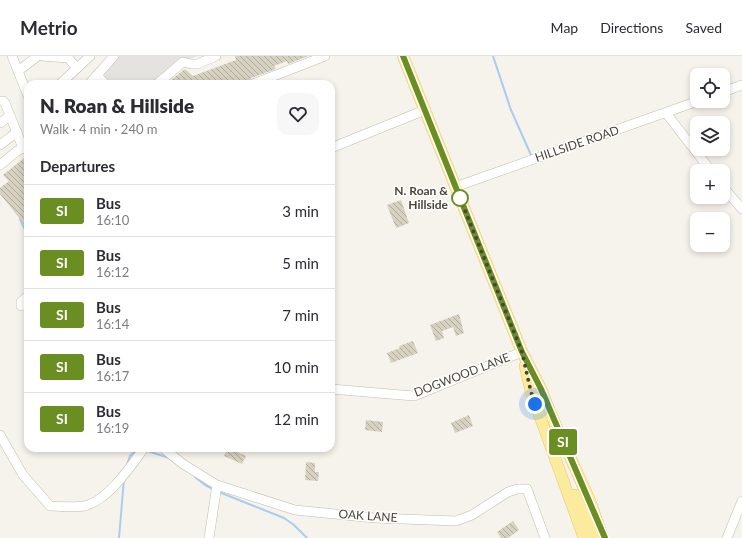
<!DOCTYPE html>
<meta charset="utf-8">
<style>
:root{--surface:#fff;--page:#f7f7f7;--text:#2b2b33;--muted:#7c7c81;--line:#e1e1e2}
body{margin:0;font-family:Lato,sans-serif;background:var(--page);color:var(--text);height:100vh;display:flex;flex-direction:column;font-size:15px;white-space:nowrap}
*{box-sizing:border-box;margin:0}
p{font-size:13px;color:var(--muted)}
.icon{flex:none;width:22px;height:22px;fill:none;stroke:currentColor;stroke-width:2;stroke-linecap:round;stroke-linejoin:round}
.map{position:relative;flex:1;overflow:hidden}
.sheet{position:absolute;left:24px;top:24px;width:311px;height:372px;display:flex;flex-direction:column;background:var(--surface);border-radius:12px;box-shadow:0 2px 6px #0003}
.sheet>*{flex:none}
.badge{padding:0 8px;border-radius:3px;font-size:14px;line-height:26px}
.tools{position:absolute;left:690px;top:12px;display:grid;gap:8px}
.tools a{display:grid;place-items:center;width:40px;height:40px;border-radius:8px;background:var(--surface);box-shadow:0 2px 6px #0003;font-size:20px}
.you{position:absolute;width:20px;height:20px;margin:-10px;border:3px solid #fff;border-radius:50%;background:#1a73e8;box-shadow:0 0 0 6px #1a73e833}
.map>.badge{position:absolute;translate:-50% -50%;box-shadow:0 0 0 2px #fff}
h2{padding:0 16px;font-size:15px;line-height:36px}
.round{display:grid;place-items:center;flex:none;width:42px;height:42px;border-radius:12px;background:var(--page)}
.summary{display:flex;align-items:center;justify-content:space-between;height:68px;padding:0 16px}
h1{font-size:19px;font-weight:800;line-height:30px}
ul{padding:0;list-style:none}
li{display:flex;align-items:center;gap:12px;height:52px;padding:0 16px;border-top:1px solid var(--line)}
li div{flex:1}
li b{display:block;font-size:15px}
li em{font-style:normal}
li .badge{min-width:44px;font-weight:700;text-align:center}
header{display:flex;align-items:center;gap:24px;box-sizing:border-box;height:56px;padding:0 20px;background:var(--surface);border-bottom:1px solid var(--line)}
header strong{font-size:19px}
nav{display:flex;gap:22px;margin-inline-start:auto;font-size:14px}
.map>svg:first-child{display:block}
.parking{fill:#e5e3e0}
.lines{fill:none;stroke-linecap:round;stroke-linejoin:round}
.stream{stroke:#a9cdf1;stroke-width:2}
.building{fill:url(#building-back-hatch)}
.minor-casing{stroke:#c1bcae;stroke-width:10}
.major-casing{stroke:#e4cb6b;stroke-width:12}
.minor{stroke:#fff;stroke-width:9}
.major{stroke:#fdeb9d;stroke-width:11}
.line-casing{stroke:#fff;stroke-width:9}
.line{stroke:#6b8e23;stroke-width:6}
.walk{stroke:#4a4539;stroke-width:4;stroke-dasharray:0 7.2}
.stop-dot{fill:#fff;stroke:#6b8e23;stroke-width:2}
.labels{text-anchor:middle;stroke-width:3;stroke-linejoin:round;paint-order:stroke}
.street-label{font-size:12px;fill:#4a4539;stroke:#fff}
.stop-label{font-size:12px;font-weight:bold;fill:#4a4539;stroke:#fff;text-anchor:end}
</style>
<header>
<strong>Metrio</strong>
<nav><a>Map</a><a>Directions</a><a>Saved</a></nav>
</header>
<div class="map">
<svg width="742" height="482" viewBox="0 0 742 482">
<defs>
<pattern id="building-back-hatch" width="6" height="6" patternUnits="userSpaceOnUse"><rect width="6" height="6" fill="#d7d1c1"/><path d="M-1 5l2 2M0 0l6 6M5-1l2 2" fill="none" stroke="#b0ab9e"/></pattern>
</defs>
<rect width="100%" height="100%" fill="#f6f3ec"/>
<polygon class="parking" points="119,0 198,0 176,8 154,28 93,28"/>
<g class="lines">
<g class="stream">
<polyline points="493,0 511,54 531,99"/>
<polyline points="20,163 28,180"/>
<polyline points="145,394 169,402"/>
<polyline points="127,409 130,400 139,392"/>
<polyline points="195,421 205,429 213,433"/>
<polyline points="219,436 284,462 294,469 307,482"/>
<polyline points="119,482 124,423"/>
</g>
</g>
<g class="building">
<polygon points="235,0 308,0 288,8 287,5 274,10 276,13 251,22 247,27 244,28 242,25 234,28 166,28 185,13 193,20 236,4"/>
<polygon points="24,102 28,107 28,173 0,138 0,132 9,125 3,119"/>
<polygon points="401,144 409,167 396,172 387,149"/>
<polygon points="459,258 464,277 456,280 453,271 442,275 444,282 436,285 430,269"/>
<polygon points="413,285 418,297 391,307 387,297 400,292 399,290"/>
<polygon points="469,359 473,370 455,377 451,367"/>
<polygon points="366,364 383,366 382,376 365,374"/>
<polygon points="228,392 236,392 235,395 246,400 242,408 224,400"/>
<polygon points="306,406 315,407 315,416 319,416 318,425 305,424"/>
<polygon points="513,465 519,474 508,482 501,482 497,476"/>
</g>
<g class="lines">
<defs>
<g id="minor">
<polyline points="12,0 28,40"/>
<polyline points="42,0 68,2 77,12"/>
<polyline points="18,15 38,0"/>
<polyline points="97,19 105,28"/>
<polyline points="60,28 90,0"/>
<polyline points="89,28 114,0"/>
<polyline points="157,28 183,6 191,8 197,8 216,0"/>
<polyline points="253,28 325,0"/>
<polyline points="723,36 742,29"/>
<polyline points="0,45 3,45 5,47 23,92"/>
<polyline points="666,57 711,115"/>
<polyline points="0,67 10,60"/>
<polyline points="0,89 17,76"/>
<polyline points="331,92 425,54"/>
<polyline points="0,109 17,95 28,90"/>
<polyline points="455,131 698,45"/>
<polyline points="723,131 742,153"/>
<polyline points="21,250 21,246 28,240"/>
<polyline points="331,333 414,340 522,296"/>
<path d="M0,379l23,40 27,31c11,0 23,2 34,0 24,-5 47,-40 60,-58"/>
<polyline points="163,392 183,408 217,429 295,454 375,462 456,465 472,459 508,436 517,433 527,433 545,482"/>
<polyline points="209,482 217,429"/>
<polyline points="727,482 742,445"/>
</g>
<g id="major">
<polyline points="403,0 522,296 541,333 552,361 590,445 603,482"/>
<polyline points="525,310 531,336 584,482"/>
<polyline points="575,439 586,462 593,482"/>
</g>
</defs>
<use href="#minor" class="minor-casing"/>
<use href="#major" class="major-casing"/>
<use href="#minor" class="minor"/>
<use href="#major" class="major"/>
</g>
<g class="lines">
<defs>
<polyline id="line" points="403,0 522,296 541,333 605,482"/>
</defs>
<use href="#line" class="line-casing"/>
<use href="#line" class="line"/>
<polyline class="walk" points="460,142 522,296 531,336 535,348"/>
</g>
<circle class="stop-dot" cx="460" cy="142" r="8"/>
<g class="labels">
<g class="street-label">
<text transform="translate(577 88) rotate(-19)" y="4">HILLSIDE ROAD</text>
<text transform="translate(462 319) rotate(-21)" y="4">DOGWOOD LANE</text>
<text transform="translate(368 460) rotate(4)" y="4">OAK LANE</text>
</g>
<g class="stop-label">
<text x="448" y="139">N. Roan &amp;<tspan x="448" dy="14">Hillside</tspan></text>
</g>
</g>
</svg>
<div class="tools">
<a><svg class="icon" aria-label="locate" viewBox="0 0 24 24"><circle cx="12" cy="12" r="6"/><path d="M12 2v4M12 18v4M2 12h4M18 12h4"/></svg></a>
<a><svg class="icon" aria-label="layers" viewBox="0 0 24 24"><path d="M12 4l9 5-9 5-9-5zM3 14l9 5 9-5"/></svg></a>
<a>+</a>
<a>−</a>
</div>
<div class="you" style="left:535px;top:348px"></div>
<b class="badge" style="left:563px;top:386px;background:#6b8e23;color:#fff">SI</b>
<section class="sheet">
<div class="summary"><div><h1>N. Roan &amp; Hillside</h1><p>Walk · 4 min · 240 m</p></div><a class="round"><svg class="icon" aria-label="heart" viewBox="0 0 24 24"><path d="M12 20l-8-8c-3-5 5-10 8-4 3-6 11-1 8 4z"/></svg></a></div>
<h2>Departures</h2>
<ul>
<li><span class="badge" style="background:#6b8e23;color:#fff">SI</span><div><b>Bus</b><p>16:10</p></div><em>3 min</em></li>
<li><span class="badge" style="background:#6b8e23;color:#fff">SI</span><div><b>Bus</b><p>16:12</p></div><em>5 min</em></li>
<li><span class="badge" style="background:#6b8e23;color:#fff">SI</span><div><b>Bus</b><p>16:14</p></div><em>7 min</em></li>
<li><span class="badge" style="background:#6b8e23;color:#fff">SI</span><div><b>Bus</b><p>16:17</p></div><em>10 min</em></li>
<li><span class="badge" style="background:#6b8e23;color:#fff">SI</span><div><b>Bus</b><p>16:19</p></div><em>12 min</em></li>
</ul>
</section>
</div>
